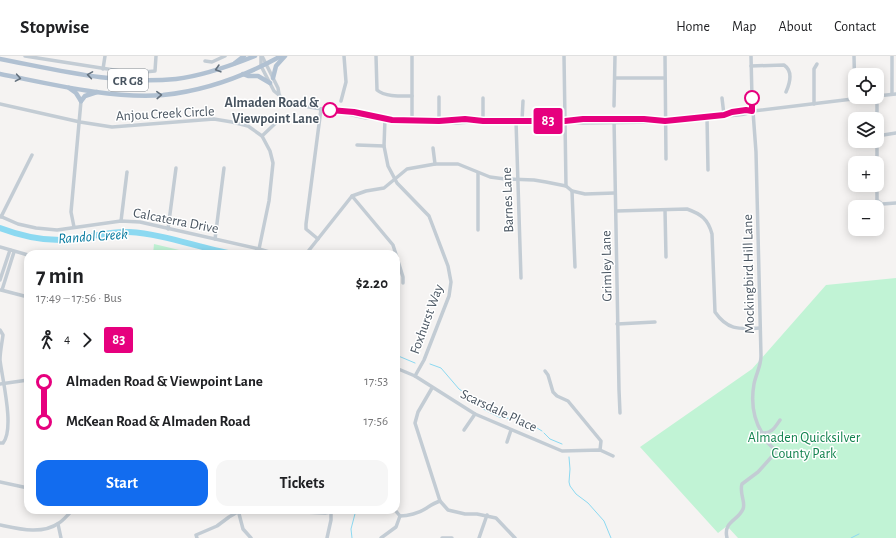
<!DOCTYPE html>
<meta charset="utf-8">
<style>
:root{--surface:#fff;--page:#f6f6f6;--text:#202124;--muted:#757577;--line:#e0e0e0;--accent:#126cef}
body{margin:0;font-family:"Alegreya Sans",sans-serif;background:var(--page);color:var(--text);height:100vh;display:flex;flex-direction:column;font-size:15px;white-space:nowrap}
*{box-sizing:border-box;margin:0}
p{font-size:13px;color:var(--muted)}
.icon{flex:none;width:22px;height:22px;fill:none;stroke:currentColor;stroke-width:2;stroke-linecap:round;stroke-linejoin:round}
.map{position:relative;flex:1;overflow:hidden}
.details{position:absolute;left:24px;top:194px;width:376px;height:264px;display:flex;flex-direction:column;background:var(--surface);border-radius:12px;box-shadow:0 2px 10px #0003}
.details>*{flex:none}
.badge{padding:0 8px;border-radius:3px;font-size:14px;line-height:26px}
.controls{position:absolute;left:848px;top:12px;display:grid;gap:8px}
.controls a{display:grid;place-items:center;width:36px;height:36px;border-radius:8px;background:var(--surface);box-shadow:0 2px 10px #0003;font-size:20px}
.map>.badge{position:absolute;translate:-50% -50%;box-shadow:0 0 0 2px #fff}
.legs{display:flex;align-items:center;gap:6px;height:44px;padding:0 12px;font-size:13px}
.legs p{margin-inline-start:auto}
.overview{display:flex;align-items:center;justify-content:space-between;height:68px;padding:0 12px}
h1{font-size:22px;font-weight:700;line-height:30px}
.action{display:flex;gap:8px;margin-top:auto;padding:8px 12px}
.action a{flex:1;height:46px;border-radius:12px;background:var(--accent);color:#fff;font-size:16px;font-weight:700;line-height:46px;text-align:center}
.action a+a{background:var(--page);color:var(--text)}
ul{padding:0 12px;list-style:none}
li{display:flex;align-items:center;gap:14px;height:40px;font-size:15px}
li i{display:grid;place-items:center;width:6px;height:100%;margin:0 5px;background:currentColor}
li i::after{content:'';width:10px;height:10px;margin:-5px;border:3px solid;border-radius:50%;background:var(--surface)}
li p{margin-inline-start:auto}
li:first-child i{background:linear-gradient(#0000 50%,currentColor 0)}
li:last-child i{background:linear-gradient(currentColor 50%,#0000 0)}
header{display:flex;align-items:center;gap:24px;box-sizing:border-box;height:56px;padding:0 20px;background:var(--surface);border-bottom:1px solid var(--line)}
header strong{font-size:19px}
nav{display:flex;gap:22px;margin-inline-start:auto;font-size:14px}
.map>svg:first-child{display:block}
.green{fill:#c1f3d5}
.lines{fill:none;stroke-linecap:round;stroke-linejoin:round}
.stream{stroke:#8cd9f1;stroke-width:1}
.river{stroke:#8cd9f1;stroke-width:6}
.minor{stroke:#c3ccd4;stroke-width:3.5}
.major{stroke:#b1c1d2;stroke-width:4.5}
.oneway{stroke:#63707d}
.line-1-casing{stroke:#fff;stroke-width:9}
.line-1{stroke:#e6007e;stroke-width:6}
.stop-1-dot{fill:#fff;stroke:#e6007e;stroke-width:2}
.labels{text-anchor:middle;stroke-width:3;stroke-linejoin:round;paint-order:stroke}
.shield{fill:#fff;stroke:#808890;stroke-width:1}
.shield-label{font-size:13px;font-weight:bold;fill:#495561}
.stop-label{font-size:14px;font-weight:bold;fill:#495561;stroke:#fff;text-anchor:end}
.street-label{font-size:14px;fill:#495561;stroke:#fff}
.park-label{font-size:14px;fill:#13834f;stroke:#fff}
.water-label{font-size:15px;font-style:italic;fill:#077a9f;stroke:#fff}
</style>
<header>
<strong>Stopwise</strong>
<nav><a>Home</a><a>Map</a><a>About</a><a>Contact</a></nav>
</header>
<div class="map">
<svg width="896" height="482" viewBox="0 0 896 482">
<rect width="100%" height="100%" fill="#f5f3f2"/>
<g class="green">
<polygon points="154,188 196,198 153,198"/>
<polygon points="896,222 896,482 738,482 727,470 718,477 640,391 752,313 826,229"/>
</g>
<g class="lines">
<g class="stream">
<polyline points="396,299 415,307"/>
<polyline points="430,308 441,312 459,333 474,343 477,348 485,354 499,361 513,363"/>
<polyline points="516,364 527,366 542,375"/>
<polyline points="544,377 550,383 562,388"/>
<polyline points="569,401 570,413 569,426 570,430 576,438 588,447 604,465 611,482"/>
<polyline points="352,482 351,473 356,454"/>
<polyline points="851,482 859,478"/>
</g>
<path class="river" d="M0,172c21,8 43,13 66,12 21,-2 42,-9 63,-8 35,2 70,16 104,22"/>
<g class="minor">
<polyline points="25,0 133,17 155,15 156,0"/>
<polyline points="261,0 261,10 274,35 285,44 298,49 339,56 366,62 392,64 439,65 456,67 483,65"/>
<polyline points="262,0 278,32 279,38"/>
<path d="M376,0l1,34c8,7 25,6 35,6"/>
<polyline points="564,0 566,130"/>
<polyline points="665,0 666,103"/>
<path d="M751,0l1,42 4,54 5,204c0,10 -5,18 -7,28 -3,17 -1,34 8,49 10,1 13,-6 18,-13"/>
<polyline points="854,0 855,43"/>
<polyline points="892,0 892,38"/>
<polyline points="205,5 212,6 225,0"/>
<path d="M751,10l33,-1c9,6 6,18 2,27"/>
<polyline points="103,13 105,0"/>
<polyline points="615,22 665,22"/>
<polyline points="877,40 896,38"/>
<polyline points="877,41 877,63"/>
<polyline points="722,42 724,59"/>
<polyline points="341,45 346,26 344,0"/>
<polyline points="0,48 80,66 112,71 214,63 232,66 248,70 262,80 270,95 273,107 269,145 259,193"/>
<polyline points="814,48 814,13 817,8"/>
<polyline points="614,50 615,0"/>
<polyline points="344,56 354,56 379,62"/>
<path d="M725,59c9,-3 18,-5 28,-4l116,-14"/>
<polyline points="707,61 708,114"/>
<polyline points="385,63 384,90 388,110 397,127 429,160 448,210 451,226 449,240 424,304 415,320"/>
<polyline points="614,63 619,334 620,357"/>
<polyline points="412,64 412,0"/>
<polyline points="444,64 457,63 476,64"/>
<polyline points="439,65 439,41"/>
<polyline points="482,65 565,65 583,63 644,63 665,65"/>
<polyline points="483,65 483,42"/>
<polyline points="516,65 521,222"/>
<polyline points="522,65 523,45"/>
<path d="M664,65l60,-6c10,1 19,1 29,-4"/>
<polyline points="572,66 583,67 656,66"/>
<polyline points="262,80 282,61"/>
<polyline points="877,80 896,77"/>
<polyline points="877,85 877,144 882,148 896,147"/>
<polyline points="357,89 384,90"/>
<polyline points="433,92 435,108"/>
<polyline points="572,135 575,211"/>
<polyline points="352,140 393,189 403,221 403,227"/>
<polyline points="665,154 666,201"/>
<path d="M616,155l71,-2c14,5 21,10 25,25l3,78c13,19 25,17 45,16"/>
<polyline points="0,160 18,168 36,172 57,174 121,165 140,166 259,193 276,198"/>
<polyline points="1,161 32,99"/>
<polyline points="121,165 127,116"/>
<polyline points="74,171 71,156 81,45"/>
<polyline points="168,173 176,112"/>
<polyline points="478,174 478,117"/>
<polyline points="215,183 224,112"/>
<polyline points="318,183 306,173 306,168 321,53"/>
<polyline points="0,191 28,199"/>
<polyline points="306,198 352,140 366,135 384,132 407,113 435,108 458,108 490,121 505,123 534,124 546,126 566,130 572,135 585,138 615,137"/>
<polyline points="0,224 10,194"/>
<polyline points="1,234 28,241"/>
<polyline points="2,234 14,196"/>
<polyline points="617,268 655,266"/>
<path d="M0,274l3,5c-1,8 -3,17 -3,25 2,18 15,69 3,83h-3"/>
<polyline points="396,312 415,320 475,358 562,395 600,394 613,400"/>
<polyline points="545,315 548,319 553,336 557,340 568,345 601,385 600,394"/>
<polyline points="0,328 28,324"/>
<polyline points="432,332 418,356 415,367 440,445 448,454 465,458 477,458 496,462 515,482"/>
<polyline points="464,374 475,358"/>
<polyline points="507,386 511,374"/>
<polyline points="0,426 28,432"/>
<polyline points="238,454 243,473 251,482"/>
<path d="M395,454l5,6c8,0 19,-3 25,-7 5,-3 9,-6 15,-8"/>
<polyline points="304,456 325,457 331,456"/>
<polyline points="58,468 61,482"/>
<path d="M0,469c19,4 42,10 59,-2 5,-3 9,-9 14,-13"/>
<polyline points="197,482 196,479 217,470 229,461 241,454"/>
<polyline points="327,482 331,464 331,454"/>
<polyline points="381,482 396,471 400,460"/>
<polyline points="442,482 452,482"/>
<polyline points="479,482 487,459"/>
<path d="M727,482c-4,-17 11,-17 16,-29 3,-7 -4,-16 -1,-25l16,-12 17,-19 -1,-4 -10,-10 -2,-6"/>
</g>
<g class="major">
<path d="M0,3c58,11 116,26 176,20 27,-3 54,-13 79,-23"/>
<polyline points="235,7 244,0"/>
<path d="M0,18c51,10 111,25 163,21 40,-4 82,-19 118,-39"/>
<polyline points="243,18 248,20 258,20 270,27"/>
<polyline points="273,22 276,10 285,0"/>
<polyline points="69,32 76,37 81,45"/>
<polyline points="81,45 85,40 97,36"/>
</g>
</g>
<defs><path id="oneway-chevron" d="M-2-3.5L2.5 0L-2 3.5" fill="none" stroke-width="1.6" stroke-linecap="round" stroke-linejoin="round"/></defs>
<g class="oneway">
<use href="#oneway-chevron" transform="translate(218 13) rotate(164)"/>
<use href="#oneway-chevron" transform="translate(90 19) rotate(-171)"/>
<use href="#oneway-chevron" transform="translate(18 22) rotate(10)"/>
<use href="#oneway-chevron" transform="translate(159 39) rotate(-3)"/>
</g>
<g class="lines">
<defs>
<polyline id="line-1" points="330,54 354,56 392,64 439,65 465,63 483,65 565,65 583,63 644,63 665,65 724,59 732,56 746,54 752,55 752,42"/>
</defs>
<use href="#line-1" class="line-1-casing"/>
<use href="#line-1" class="line-1"/>
</g>
<g class="stop-1-dot">
<circle cx="752" cy="42" r="7"/>
<circle cx="330" cy="54" r="7"/>
</g>
<g class="labels">
<rect class="shield" x="108" y="13" width="40" height="22" rx="3"/>
<g class="shield-label">
<text x="128" y="29">CR G8</text>
</g>
<g class="stop-label">
<text x="319" y="51">Almaden Road &amp;<tspan x="319" dy="16">Viewpoint Lane</tspan></text>
</g>
<g class="street-label">
<text transform="translate(165 57) rotate(-3)" y="5">Anjou Creek Circle</text>
<text transform="translate(507 144) rotate(-92)" y="5">Barnes Lane</text>
<text transform="translate(176 164) rotate(11)" y="5">Calcaterra Drive</text>
<text transform="translate(606 210) rotate(-91)" y="5">Grimley Lane</text>
<text transform="translate(748 218) rotate(-91)" y="5">Mockingbird Hill Lane</text>
<text transform="translate(426 263) rotate(-70)" y="5">Foxhurst Way</text>
<text transform="translate(499 354) rotate(25)" y="5">Scarsdale Place</text>
</g>
<g class="park-label">
<text x="804" y="386">Almaden Quicksilver<tspan x="804" dy="16">County Park</tspan></text>
</g>
<g class="water-label">
<text transform="translate(93 180) rotate(-4)" y="5">Randol Creek</text>
</g>
</g>
</svg>
<div class="controls">
<a><svg class="icon" aria-label="locate" viewBox="0 0 24 24"><circle cx="12" cy="12" r="6"/><path d="M12 2v4M12 18v4M2 12h4M18 12h4"/></svg></a>
<a><svg class="icon" aria-label="layers" viewBox="0 0 24 24"><path d="M12 4l9 5-9 5-9-5zM3 14l9 5 9-5"/></svg></a>
<a>+</a>
<a>−</a>
</div>
<b class="badge" style="left:548px;top:65px;background:#e6007e;color:#fff">83</b>
<section class="details">
<div class="overview"><div><h1>7 min</h1><p>17:49 – 17:56 · Bus</p></div><b>$2.20</b></div>
<div class="legs"><svg class="icon" aria-label="walk" viewBox="0 0 24 24"><circle cx="13" cy="4" r="2"/><path d="M13 8l-2 6 4 7M11 14l-3 7M7 12l3-4h3l4 4"/></svg>4<svg class="icon" aria-label="forward" viewBox="0 0 24 24"><path d="M9 5l7 7-7 7"/></svg><b class="badge" style="background:#e6007e;color:#fff">83</b></div>
<ul>
<li><i style="color:#e6007e"></i><b>Almaden Road &amp; Viewpoint Lane</b><p>17:53</p></li>
<li><i style="color:#e6007e"></i><b>McKean Road &amp; Almaden Road</b><p>17:56</p></li>
</ul>
<div class="action"><a>Start</a><a>Tickets</a></div>
</section>
</div>
